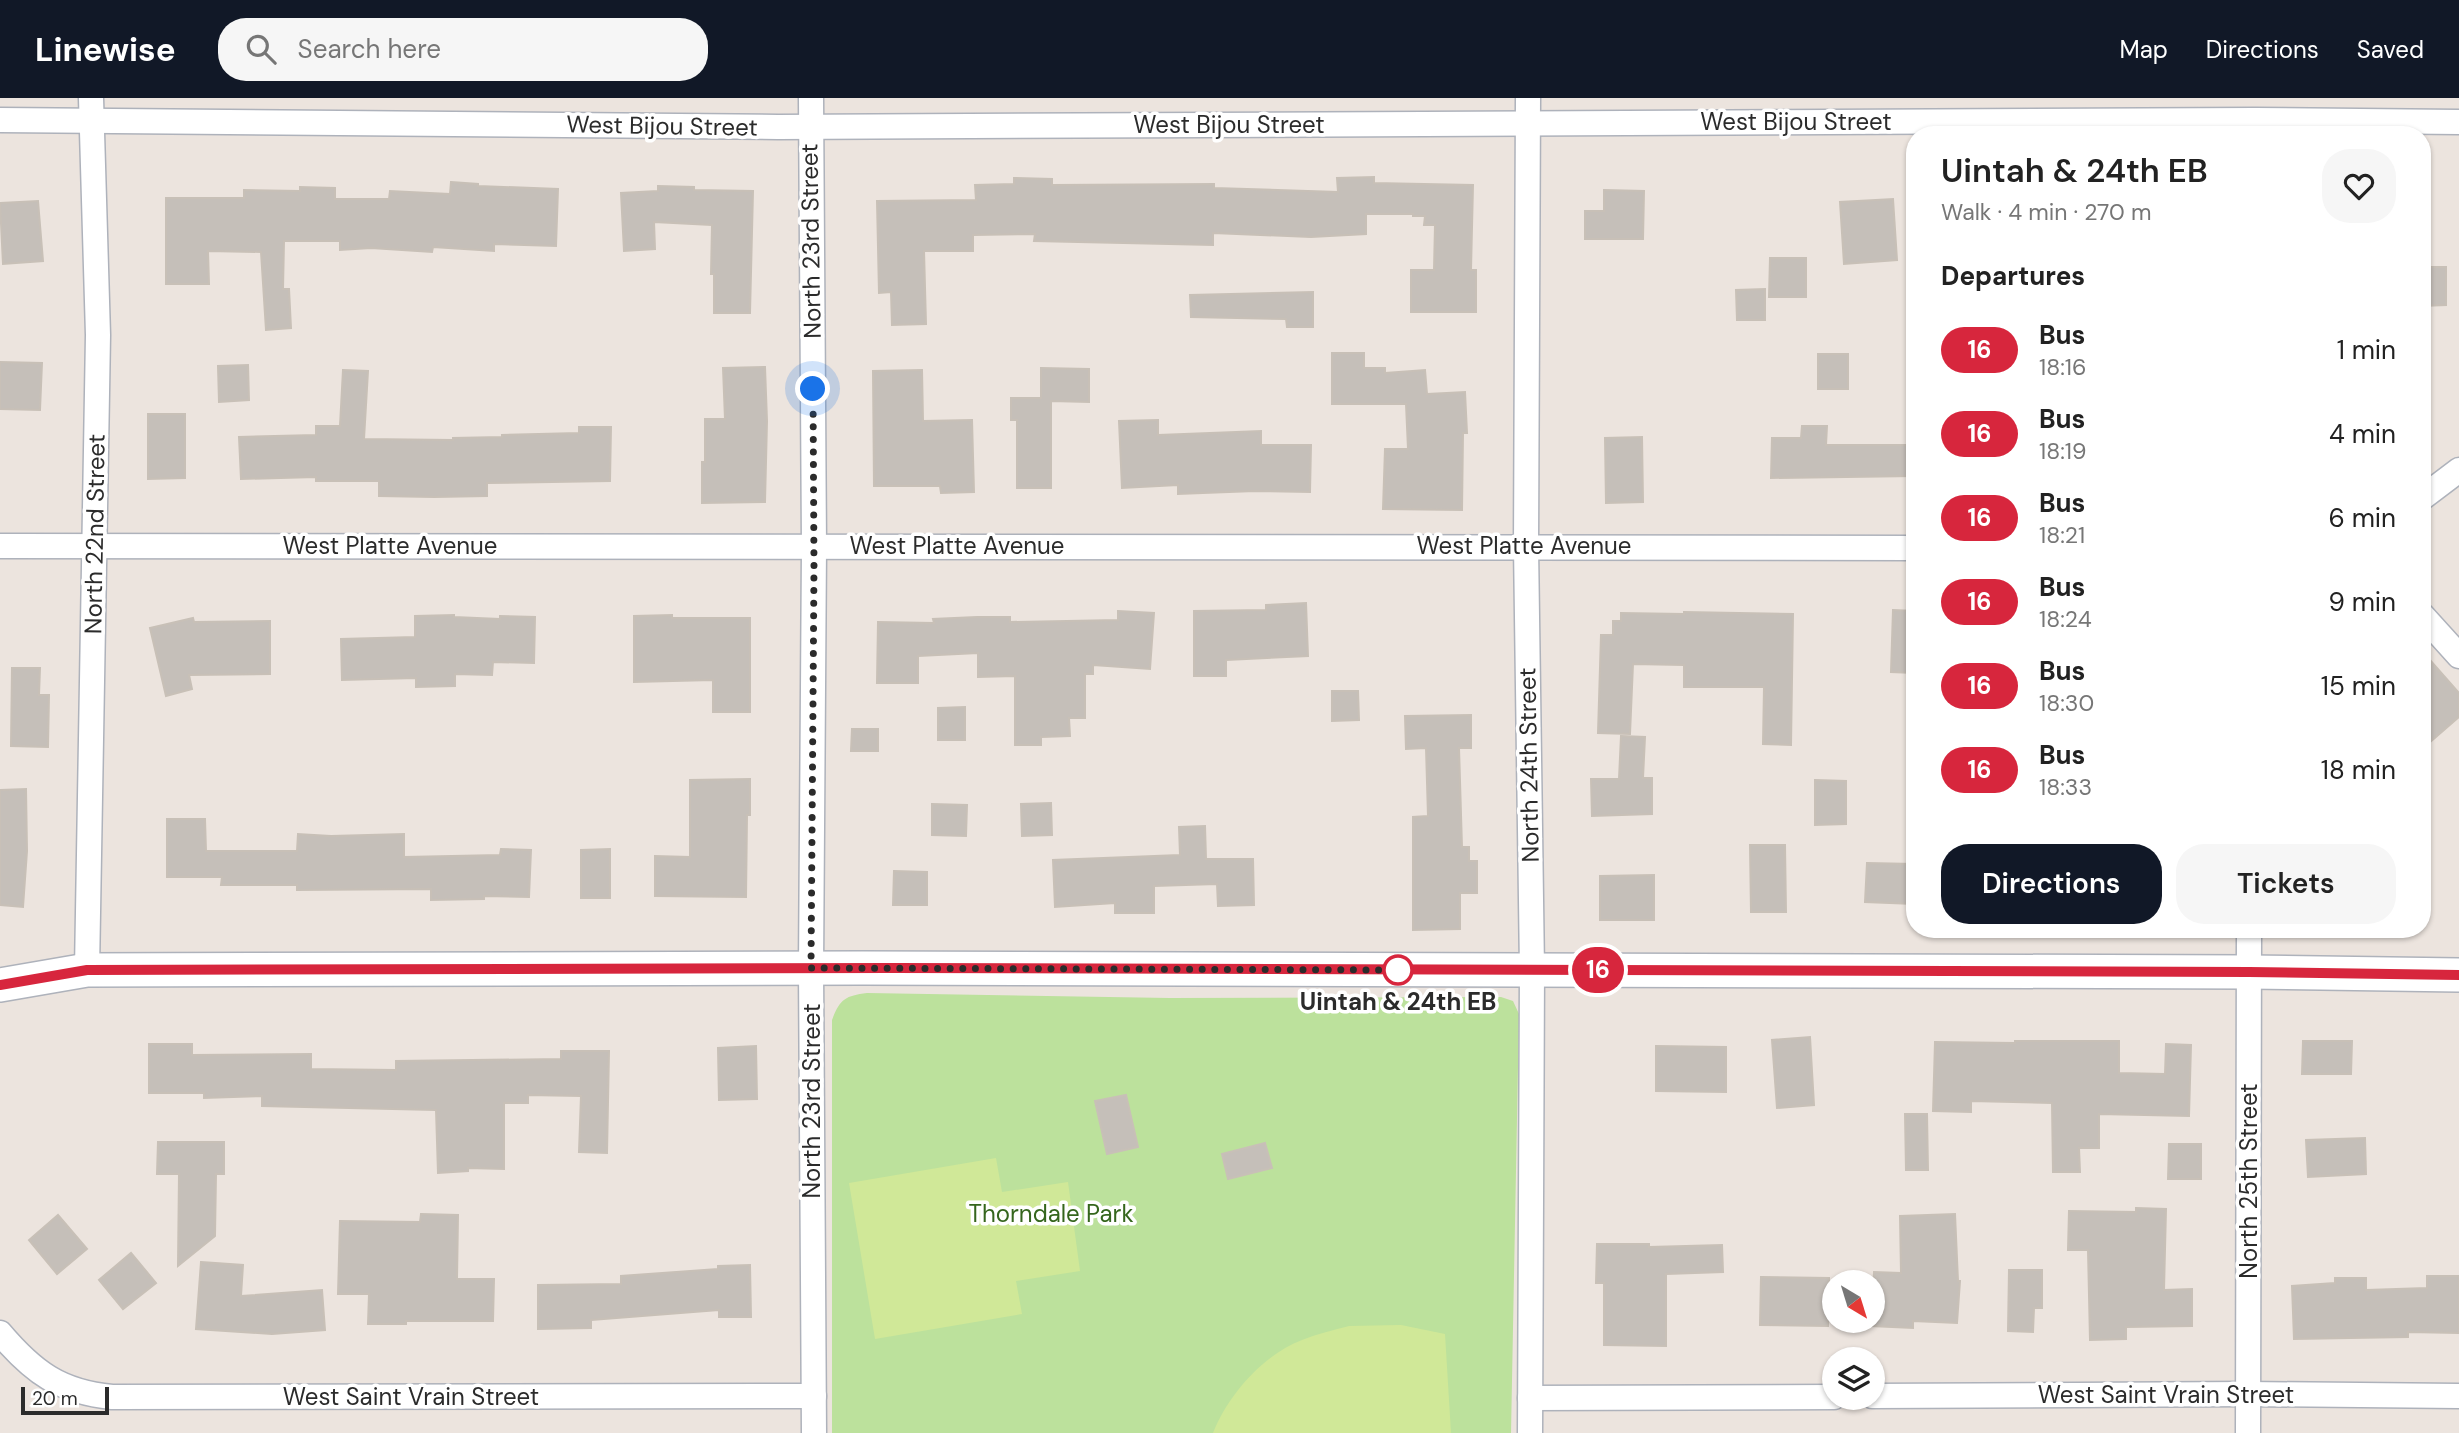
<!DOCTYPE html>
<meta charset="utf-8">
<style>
:root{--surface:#fff;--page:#f6f6f6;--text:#222;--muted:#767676;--accent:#111827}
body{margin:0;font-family:"DM Sans",sans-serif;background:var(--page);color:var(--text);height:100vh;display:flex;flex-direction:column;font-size:26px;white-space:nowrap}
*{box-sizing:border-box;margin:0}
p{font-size:23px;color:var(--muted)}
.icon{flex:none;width:38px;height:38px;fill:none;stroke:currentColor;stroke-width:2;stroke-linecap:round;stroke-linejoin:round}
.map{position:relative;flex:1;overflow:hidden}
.panel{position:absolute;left:1906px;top:28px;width:525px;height:812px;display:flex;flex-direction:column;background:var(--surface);border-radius:28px;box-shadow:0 2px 5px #0004}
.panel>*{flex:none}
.badge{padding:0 14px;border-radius:23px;font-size:24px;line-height:46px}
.needle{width:46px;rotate:142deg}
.buttons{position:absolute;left:1822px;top:1172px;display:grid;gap:14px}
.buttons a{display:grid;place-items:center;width:63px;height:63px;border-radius:50%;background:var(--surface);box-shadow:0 2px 5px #0004;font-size:35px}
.scale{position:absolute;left:21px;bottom:18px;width:88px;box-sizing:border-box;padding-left:7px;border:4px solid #2b2b2b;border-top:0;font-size:19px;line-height:24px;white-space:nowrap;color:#2b2b2b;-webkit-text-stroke:5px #fff;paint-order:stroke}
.you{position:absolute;width:35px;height:35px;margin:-18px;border:5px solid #fff;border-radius:50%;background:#1a73e8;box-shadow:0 0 0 10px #1a73e833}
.map>.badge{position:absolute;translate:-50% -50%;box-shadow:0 0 0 4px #fff}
h2{padding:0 35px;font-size:26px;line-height:63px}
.round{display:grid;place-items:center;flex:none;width:74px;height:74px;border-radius:28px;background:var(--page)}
.head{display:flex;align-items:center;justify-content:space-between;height:119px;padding:0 35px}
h1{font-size:33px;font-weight:600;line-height:52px}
.cta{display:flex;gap:14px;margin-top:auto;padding:14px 35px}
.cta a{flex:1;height:80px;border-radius:28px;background:var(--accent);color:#fff;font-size:28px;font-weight:600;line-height:80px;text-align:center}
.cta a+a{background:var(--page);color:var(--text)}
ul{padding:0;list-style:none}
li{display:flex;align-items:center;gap:21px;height:84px;padding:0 35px}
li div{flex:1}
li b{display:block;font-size:26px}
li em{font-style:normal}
li .badge{min-width:77px;font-weight:700;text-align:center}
header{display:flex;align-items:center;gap:42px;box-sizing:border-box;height:98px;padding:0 35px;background:var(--accent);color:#fff}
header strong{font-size:33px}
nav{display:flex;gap:38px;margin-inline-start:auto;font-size:24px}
.search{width:490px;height:63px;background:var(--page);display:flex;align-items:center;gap:18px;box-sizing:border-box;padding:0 24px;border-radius:28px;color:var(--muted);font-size:26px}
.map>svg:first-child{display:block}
.green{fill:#bce19c}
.pitch{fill:#d0e898}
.building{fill:#c5bfb9;stroke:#c8c0b7;stroke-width:2}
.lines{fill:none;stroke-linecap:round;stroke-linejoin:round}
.street-casing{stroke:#aeb2bb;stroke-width:27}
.secondary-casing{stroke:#aeb2bb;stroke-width:36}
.street{stroke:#fff;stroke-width:24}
.secondary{stroke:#fff;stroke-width:33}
.line-casing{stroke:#fff;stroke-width:16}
.line{stroke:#d7263d;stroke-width:10}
.walk{stroke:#2b2b2b;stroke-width:7;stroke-dasharray:0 12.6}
.stop-dot{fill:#fff;stroke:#d7263d;stroke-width:3.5}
.labels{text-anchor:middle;stroke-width:7;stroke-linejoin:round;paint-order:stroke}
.street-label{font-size:24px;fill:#2b2b2b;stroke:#fff}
.stop-label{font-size:24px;font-weight:bold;fill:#2b2b2b;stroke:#fff}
.park-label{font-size:24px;fill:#35661d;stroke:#fff}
</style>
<header>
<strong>Linewise</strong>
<div class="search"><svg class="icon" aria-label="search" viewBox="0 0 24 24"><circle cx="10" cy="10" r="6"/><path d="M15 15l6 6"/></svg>Search here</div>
<nav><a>Map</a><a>Directions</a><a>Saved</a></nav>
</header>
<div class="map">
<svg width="2459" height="1335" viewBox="0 0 2459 1335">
<rect width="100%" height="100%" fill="#ece4de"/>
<path class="green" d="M867,895l303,5 331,-1 12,4 6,13 -8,419h-679v-413c8,-21 13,-24 35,-27z"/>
<g class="pitch">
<polygon points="996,1060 1002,1094 1068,1084 1080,1173 1016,1183 1022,1216 875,1241 849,1085"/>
<path d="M1349,1228l52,-1 44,9 6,99h-238c15,-38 50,-78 89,-93 15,-6 32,-10 47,-14z"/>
</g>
<g class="building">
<polygon points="1374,79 1374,85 1473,87 1471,172 1476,172 1476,214 1411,214 1411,172 1434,172 1435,127 1424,127 1425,118 1413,118 1413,116 1366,116 1366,136 1311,139 1213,135 1213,147 1034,143 1035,136 973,137 973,153 924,153 926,226 892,227 891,194 879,195 877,103 976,102 975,87 1014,86 1014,80 1052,81 1052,87 1214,86 1214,90 1338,94 1337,80"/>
<polygon points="451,84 478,86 478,88 558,91 556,148 494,146 494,153 433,149 432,154 371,150 340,152 340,143 284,143 283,191 289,191 291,230 266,232 261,154 208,153 209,186 166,186 166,100 244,100 244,92 300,93 300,89 335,90 335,101 389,101 390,93 450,96"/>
<polygon points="658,88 694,89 694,92 753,93 750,215 714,215 714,176 711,176 712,127 654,124 655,151 624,153 621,95 658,93"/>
<polygon points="1604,92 1644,93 1643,141 1585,141 1585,113 1604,113"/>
<polygon points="1893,101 1897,162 1844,166 1840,104"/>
<polygon points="38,103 43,163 3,166 0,105"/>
<polygon points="1770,160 1806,160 1806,199 1769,199"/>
<polygon points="2422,169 2446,169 2446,207 2422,208"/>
<polygon points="1765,191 1765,222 1737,222 1736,192"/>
<polygon points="1313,194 1313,229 1287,229 1286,221 1191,219 1190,197"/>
<polygon points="1332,255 1364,255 1364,270 1385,270 1385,275 1425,272 1427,296 1465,294 1467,335 1463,335 1462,412 1383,411 1385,351 1408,351 1406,306 1332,306"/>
<rect x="1818" y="256" width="30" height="35"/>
<polygon points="0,264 42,265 40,312 0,311"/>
<polygon points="248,267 249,302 219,304 218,268"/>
<polygon points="765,269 767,323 765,404 702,405 702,364 705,364 705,321 725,321 723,270"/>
<polygon points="1041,270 1089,271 1089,304 1051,303 1051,390 1017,390 1017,322 1011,322 1011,300 1041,300"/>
<polygon points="343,272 368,273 364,341 453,342 453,340 502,339 502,337 579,335 579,329 611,329 610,383 487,385 487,398 434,399 379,398 379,383 316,383 316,379 241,381 239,339 316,337 316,328 340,328"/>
<polygon points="922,272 923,323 972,322 974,394 941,395 940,388 874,388 873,273"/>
<polygon points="148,316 185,316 185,380 148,381"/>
<polygon points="1158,322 1158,337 1261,333 1261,347 1311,347 1310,394 1255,393 1178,396 1178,387 1122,390 1119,323"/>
<polygon points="1802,328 1827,328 1826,347 1914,347 1914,378 1771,380 1772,340 1801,340"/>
<polygon points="1642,339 1643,404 1606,405 1605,340"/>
<polygon points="1306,505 1308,558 1226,562 1226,578 1194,578 1194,513 1266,512 1266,507"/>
<polygon points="1893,512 1914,513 1914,575 1891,574"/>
<polygon points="1118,513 1154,515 1150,571 1093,567 1093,576 1085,576 1085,620 1069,620 1070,638 1041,639 1041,647 1015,647 1015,578 978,579 978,555 918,558 918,585 877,585 878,524 934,525 933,521 977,519 1010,519 1010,524 1118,522"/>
<polygon points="1684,514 1793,516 1791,647 1763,646 1764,589 1684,589 1684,567 1633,566 1630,636 1598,635 1601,537 1613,537 1613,523 1621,523 1621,515 1684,516"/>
<polygon points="454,517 454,519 500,521 500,518 535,519 534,565 493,564 492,577 455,576 455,588 416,589 416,580 342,582 341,541 415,539 415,518"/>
<polygon points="672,517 672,520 750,520 750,614 713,614 713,582 634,584 634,518"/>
<polygon points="193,520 194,524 270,523 270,576 189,577 192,591 166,598 150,530"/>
<polygon points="2422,553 2459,595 2459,619 2422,651"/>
<polygon points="12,570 40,570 39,597 49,597 48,649 11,648"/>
<polygon points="1332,593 1358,593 1359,622 1332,623"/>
<polygon points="965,609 965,642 938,642 938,610"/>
<polygon points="1471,617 1471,650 1459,650 1462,749 1469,749 1469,763 1477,763 1477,795 1460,795 1460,831 1413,832 1413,719 1428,718 1426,650 1406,651 1405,618"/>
<polygon points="852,631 878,631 878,653 851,653"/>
<polygon points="1621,638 1645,639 1643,680 1652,680 1652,716 1592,718 1591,681 1619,681"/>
<polygon points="750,681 750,717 747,717 746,799 655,798 655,758 690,759 690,682"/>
<polygon points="1815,682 1846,683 1846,726 1815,727"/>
<polygon points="26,691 27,753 23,809 0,807 0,692"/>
<polygon points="1051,705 1052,737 1022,738 1021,706"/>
<polygon points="932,706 967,707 966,738 932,737"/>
<polygon points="167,721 205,721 206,753 297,753 298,736 331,738 404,736 404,759 500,757 501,751 531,752 529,799 484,798 484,801 431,802 431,791 297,792 297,787 221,787 222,779 167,779"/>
<polygon points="1205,728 1206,761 1253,761 1254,807 1218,808 1217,786 1154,788 1154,815 1115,815 1115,805 1055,809 1053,762 1180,757 1179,729"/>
<polygon points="1750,747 1785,747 1786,814 1751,814"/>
<polygon points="610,751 610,800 581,800 581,752"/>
<polygon points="1867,765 1914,766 1914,806 1865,804"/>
<polygon points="894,773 927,774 927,807 893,807"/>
<polygon points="1654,777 1654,822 1600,822 1600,778"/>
<polygon points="1810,939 1814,1007 1777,1010 1772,942"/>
<polygon points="2015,943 2119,943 2119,975 2165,976 2166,946 2191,947 2189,1018 2099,1016 2099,1050 2079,1050 2080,1074 2053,1074 2052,1005 1971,1003 1971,1014 1933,1013 1935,944 2015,945"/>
<polygon points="2303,943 2352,943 2351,976 2302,976"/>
<polygon points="149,946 192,946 192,957 311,956 311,971 396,972 396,963 561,961 561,953 609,953 607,1055 579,1054 581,998 528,997 528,1005 504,1005 504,1071 468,1070 468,1073 438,1075 436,1012 262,1008 262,998 204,1000 204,995 149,995"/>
<polygon points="756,948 757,1001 719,1002 718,950"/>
<polygon points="1656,948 1726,949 1726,994 1656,993"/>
<polygon points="1126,997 1138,1049 1107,1056 1095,1003"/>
<polygon points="1905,1016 1927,1016 1928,1072 1906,1072"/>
<polygon points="2365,1040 2366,1076 2308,1079 2306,1042"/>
<polygon points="158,1044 224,1044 224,1076 216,1076 215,1138 178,1168 179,1076 157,1076"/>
<polygon points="1265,1045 1272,1070 1228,1081 1222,1056"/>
<polygon points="2169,1046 2201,1046 2201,1081 2168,1081"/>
<polygon points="2136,1110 2166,1111 2164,1192 2192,1191 2192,1228 2126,1229 2126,1241 2090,1242 2088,1152 2068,1152 2069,1113 2136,1114"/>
<polygon points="421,1116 458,1117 457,1181 494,1181 493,1223 406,1223 406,1226 368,1226 369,1196 338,1196 340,1123 420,1124"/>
<polygon points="1955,1116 1958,1183 1960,1183 1957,1225 1913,1223 1913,1230 1871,1228 1874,1174 1901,1175 1900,1118"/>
<polygon points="58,1117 87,1151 57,1176 29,1142"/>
<polygon points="1597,1146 1649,1146 1649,1149 1722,1147 1723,1174 1666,1176 1666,1248 1604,1247 1604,1185 1596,1185"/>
<polygon points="131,1155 156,1185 123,1211 99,1182"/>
<polygon points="201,1164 243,1167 241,1198 322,1192 325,1232 272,1236 196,1231"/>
<polygon points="750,1167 751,1219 719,1219 719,1212 591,1222 591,1230 538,1231 538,1187 621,1186 621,1178 718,1171 718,1168"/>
<polygon points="2009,1172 2042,1172 2042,1210 2034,1210 2033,1234 2008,1233"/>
<polygon points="2427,1178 2459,1178 2459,1235 2408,1234 2408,1239 2294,1241 2292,1188 2335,1185 2335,1180 2366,1180 2366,1192 2427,1190"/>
<polygon points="1761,1179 1829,1180 1828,1228 1760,1227"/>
</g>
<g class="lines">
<defs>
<g id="street">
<polyline points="811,0 814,449 811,870 814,1335"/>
<polyline points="1528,0 1526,448 1532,872 1530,1335"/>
<polyline points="0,22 778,29 2255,22 2459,24"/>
<polyline points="2422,400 2459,372"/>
<polyline points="0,448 1914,450"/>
<polyline points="2422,517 2459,558"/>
<polyline points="87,872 98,237 91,0"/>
<path d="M0,1235c33,39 60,59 112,64l702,-1"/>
<polyline points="1872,1298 2248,1296 2459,1298"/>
<polyline points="1530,1300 1834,1299"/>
<polyline points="2248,1335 2249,831"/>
</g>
<polyline id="secondary" points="0,887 87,872 863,870 2249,874 2459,877"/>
</defs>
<use href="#street" class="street-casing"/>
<use href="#secondary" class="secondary-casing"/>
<use href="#street" class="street"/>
<use href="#secondary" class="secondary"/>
</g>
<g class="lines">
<defs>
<polyline id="line" points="0,887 87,872 891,870 2249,874 2459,877"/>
</defs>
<use href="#line" class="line-casing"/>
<use href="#line" class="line"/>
<polyline class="walk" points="813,291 814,469 811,870 1398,872"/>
</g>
<circle class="stop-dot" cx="1398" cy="872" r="14"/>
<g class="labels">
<g class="street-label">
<text x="1796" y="32">West Bijou Street</text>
<text x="1229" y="35">West Bijou Street</text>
<text transform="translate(662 28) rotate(1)" y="8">West Bijou Street</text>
<text transform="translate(811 143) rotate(-91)" y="8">North 23rd Street</text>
<text transform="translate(95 436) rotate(-89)" y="8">North 22nd Street</text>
<text x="390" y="456">West Platte Avenue</text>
<text x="957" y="456">West Platte Avenue</text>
<text x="1524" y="456">West Platte Avenue</text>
<text transform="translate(1529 667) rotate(-91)" y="8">North 24th Street</text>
<text transform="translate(812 1003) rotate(-90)" y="8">North 23rd Street</text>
<text transform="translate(2249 1083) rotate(-90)" y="8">North 25th Street</text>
<text x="2166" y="1305">West Saint Vrain Street</text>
<text x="411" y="1307">West Saint Vrain Street</text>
</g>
<g class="stop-label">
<text x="1398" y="912">Uintah &amp; 24th EB</text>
</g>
<g class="park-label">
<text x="1051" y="1124">Thorndale Park</text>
</g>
</g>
</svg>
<div class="buttons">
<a><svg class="needle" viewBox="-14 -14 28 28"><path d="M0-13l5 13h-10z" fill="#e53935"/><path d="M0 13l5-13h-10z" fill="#767676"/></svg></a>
<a><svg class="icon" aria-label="layers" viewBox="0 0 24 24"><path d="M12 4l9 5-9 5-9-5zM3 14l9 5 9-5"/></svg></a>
</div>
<div class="scale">20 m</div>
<div class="you" style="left:813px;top:291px"></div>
<b class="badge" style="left:1598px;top:872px;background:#d7263d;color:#fff">16</b>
<section class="panel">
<div class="head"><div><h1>Uintah &amp; 24th EB</h1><p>Walk · 4 min · 270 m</p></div><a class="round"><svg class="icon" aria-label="heart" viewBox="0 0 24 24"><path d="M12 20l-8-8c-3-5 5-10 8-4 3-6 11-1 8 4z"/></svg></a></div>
<h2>Departures</h2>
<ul>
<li><span class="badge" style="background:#d7263d;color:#fff">16</span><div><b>Bus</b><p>18:16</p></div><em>1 min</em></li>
<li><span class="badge" style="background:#d7263d;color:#fff">16</span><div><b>Bus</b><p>18:19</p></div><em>4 min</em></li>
<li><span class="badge" style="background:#d7263d;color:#fff">16</span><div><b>Bus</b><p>18:21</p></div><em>6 min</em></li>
<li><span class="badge" style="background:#d7263d;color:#fff">16</span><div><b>Bus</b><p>18:24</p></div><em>9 min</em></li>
<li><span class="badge" style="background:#d7263d;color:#fff">16</span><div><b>Bus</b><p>18:30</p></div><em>15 min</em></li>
<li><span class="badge" style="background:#d7263d;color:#fff">16</span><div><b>Bus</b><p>18:33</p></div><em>18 min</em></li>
</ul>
<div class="cta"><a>Directions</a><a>Tickets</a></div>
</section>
</div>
